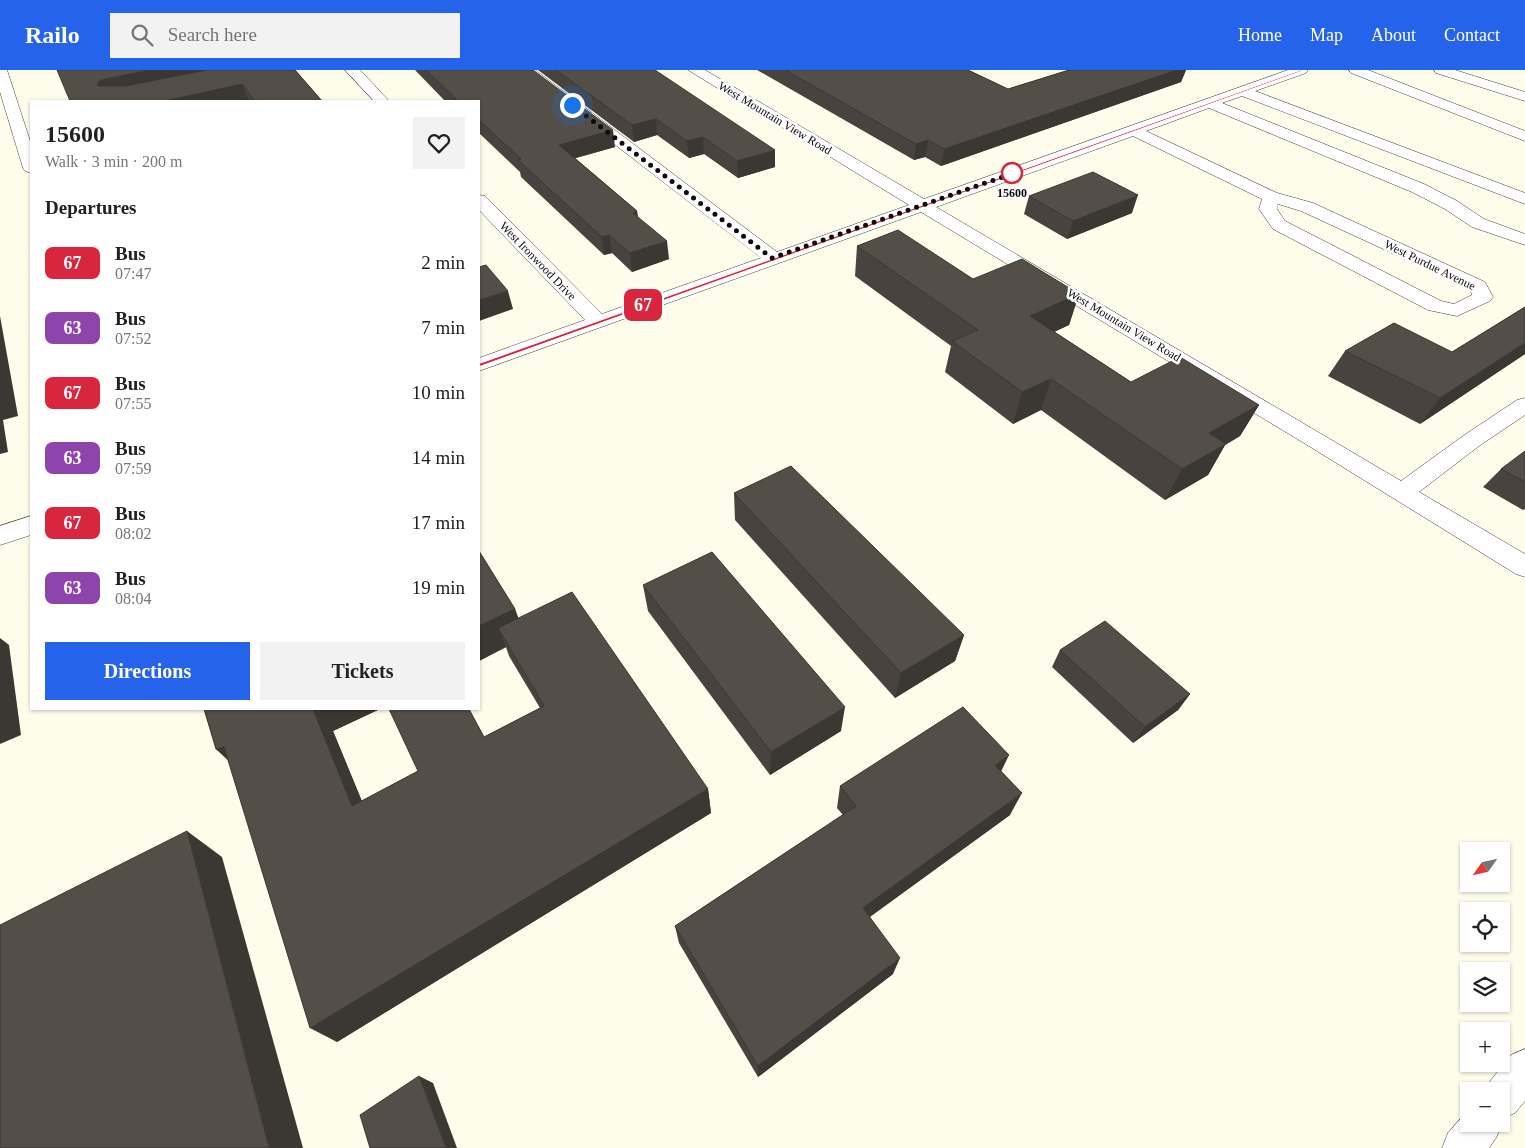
<!DOCTYPE html>
<meta charset="utf-8">
<style>
:root{--surface:#fff;--page:#f2f2f2;--text:#202124;--muted:#757577;--accent:#2563eb}
body{margin:0;font-family:Georgia,serif;background:var(--page);color:var(--text);height:100vh;display:flex;flex-direction:column;font-size:19px;white-space:nowrap}
*{box-sizing:border-box;margin:0}
p{font-size:16px;color:var(--muted)}
.icon{flex:none;width:28px;height:28px;fill:none;stroke:currentColor;stroke-width:2;stroke-linecap:round;stroke-linejoin:round}
.map{position:relative;flex:1;overflow:hidden}
.sheet{position:absolute;left:30px;top:30px;width:450px;height:610px;display:flex;flex-direction:column;background:var(--surface);border-radius:0px;box-shadow:0 1px 4px #0004}
.sheet>*{flex:none}
.badge{padding:0 10px;border-radius:8px;font-size:18px;line-height:32px}
.needle{width:32px;rotate:236deg}
.controls{position:absolute;left:1460px;top:772px;display:grid;gap:10px}
.controls a{display:grid;place-items:center;width:50px;height:50px;border-radius:0px;background:var(--surface);box-shadow:0 1px 4px #0004;font-size:25px}
.you{position:absolute;width:25px;height:25px;margin:-12px;border:4px solid #fff;border-radius:50%;background:#1a73e8;box-shadow:0 0 0 8px #1a73e833}
.map>.badge{position:absolute;translate:-50% -50%;box-shadow:0 0 0 2px #fff}
h2{padding:0 15px;font-size:19px;line-height:45px}
.round{display:grid;place-items:center;flex:none;width:52px;height:52px;border-radius:0px;background:var(--page)}
.summary{display:flex;align-items:center;justify-content:space-between;height:85px;padding:0 15px}
h1{font-size:24px;font-weight:700;line-height:38px}
.action{display:flex;gap:10px;margin-top:auto;padding:10px 15px}
.action a{flex:1;height:58px;border-radius:0px;background:var(--accent);color:#fff;font-size:20px;font-weight:700;line-height:58px;text-align:center}
.action a+a{background:var(--page);color:var(--text)}
ul{padding:0;list-style:none}
li{display:flex;align-items:center;gap:15px;height:65px;padding:0 15px}
li div{flex:1}
li b{display:block;font-size:19px}
li em{font-style:normal}
li .badge{min-width:55px;font-weight:700;text-align:center}
header{display:flex;align-items:center;gap:30px;box-sizing:border-box;height:70px;padding:0 25px;background:var(--accent);color:#fff}
header strong{font-size:24px}
nav{display:flex;gap:28px;margin-inline-start:auto;font-size:18px}
.search{width:350px;height:45px;background:var(--page);display:flex;align-items:center;gap:12px;box-sizing:border-box;padding:0 18px;border-radius:0px;color:var(--muted);font-size:19px}
.map>svg:first-child{display:block}
.lines{fill:none;stroke-linecap:round;stroke-linejoin:round}
.minor-casing{stroke:#3f3f3f;stroke-width:1}
.minor{fill:#fff;fill-rule:evenodd}
.wall{fill:#48433f}
.shaded-wall{fill:#3b3733}
.building{fill:#544e49;stroke:#3b3733}
.line{fill:#d7263d;stroke:#fff}
.walk{stroke:#0c0c0c;stroke-width:5;stroke-dasharray:0 9}
.stop-dot{fill:#fff;stroke:#d7263d;stroke-width:2.5}
.labels{text-anchor:middle;stroke-width:5;stroke-linejoin:round;paint-order:stroke}
.far-street-label{font-size:12px;fill:#0c0c0c;stroke:#fff}
.far-stop-label{font-size:12px;font-weight:bold;fill:#0c0c0c;stroke:#fff}
</style>
<header>
<strong>Railo</strong>
<div class="search"><svg class="icon" aria-label="search" viewBox="0 0 24 24"><circle cx="10" cy="10" r="6"/><path d="M15 15l6 6"/></svg>Search here</div>
<nav><a>Home</a><a>Map</a><a>About</a><a>Contact</a></nav>
</header>
<div class="map">
<svg width="1525" height="1078" viewBox="0 0 1525 1078">
<rect width="100%" height="100%" fill="#fefceb"/>
<g class="lines">
<defs>
<g id="minor">
<polygon points="0,0 7,0 31,74 31,103 25,101 23,98 0,22"/>
<polygon points="345,0 360,0 389,31 374,31"/>
<path d="M519,0h16l242,182 132,-47 -221,-135h17l219,129 364,-129h20l-2,3 -51,18 270,102v11l-283,-108 -20,7 202,81 33,17 27,18 41,15v11l-53,-18 -27,-18 -33,-17 -203,-84 -63,23 131,62 36,10 172,79 8,15 -3,4 -33,15 -29,-6 -155,-81 -14,-20 3,-10 -129,-63 -197,71 465,274 62,-45 54,-36 8,-2v17l-46,31 -60,46 106,62v23l-9,-3 -212,-131 -383,-231 -442,159v-13l106,-38 -106,-110v-15l6,1 117,118 159,-56zM1278,134l23,7 169,78 2,6 -18,9 -13,-3 -156,-80 -8,-12z"/>
<polygon points="1349,0 1368,0 1525,61 1525,71 1351,3"/>
<polygon points="1434,0 1455,0 1525,22 1525,31 1436,3"/>
<polygon points="31,446 31,465 0,475 0,456"/>
<polygon points="1525,979 1525,1031 1515,1043 1501,1049 1501,1021 1484,1021 1487,1015 1511,985"/>
<polygon points="1469,1039 1469,1054 1501,1054 1501,1051 1502,1054 1496,1068 1489,1078 1442,1078 1448,1063"/>
</g>
</defs>
<use href="#minor" class="minor-casing"/>
<use href="#minor" class="minor"/>
</g>
<g class="wall">
<polygon points="295,0 322,31 70,31"/>
<polygon points="415,0 533,0 615,77 575,88 637,141 638,147 669,189 632,202 612,183 604,185 521,107 520,102 479,63 479,31 445,31"/>
<polygon points="538,0 655,0 775,97 738,108 704,84 689,88 657,65 634,72"/>
<polygon points="757,0 968,0 1008,19 1069,0 1186,0 1181,12 941,96 925,87 914,90"/>
<polygon points="1029,126 1132,143 1067,169 1024,144"/>
<polygon points="857,176 973,209 1079,224 1069,255 1054,262 1131,312 1259,335 1240,366 1225,375 1208,405 1165,430 1041,340 1013,354 945,302 951,276 855,206"/>
<polygon points="1525,237 1525,284 1420,354 1328,306 1345,281 1452,282"/>
<polygon points="1525,381 1525,439 1523,440 1483,417 1501,399"/>
<polygon points="734,423 964,565 955,591 895,628 735,450"/>
<polygon points="479,481 515,539 518,548 708,719 711,743 337,972 228,690 216,679 204,639 380,639 333,661 362,731 540,638 509,586 506,577 479,591"/>
<polygon points="643,515 841,661 770,705 648,541"/>
<polygon points="1060,580 1190,624 1178,640 1133,673 1052,597"/>
<polygon points="1001,701 1010,745 870,847 893,904 758,1007 679,873 675,856 843,745 837,738 840,716"/>
</g>
<g class="shaded-wall">
<polygon points="149,0 235,0 106,31 97,15 100,10"/>
<polygon points="1177,0 1186,0 1181,12 941,96 944,79"/>
<polygon points="242,14 249,31 165,31"/>
<polygon points="656,49 657,65 634,72 632,55"/>
<polygon points="613,60 615,77 562,92 559,75"/>
<polygon points="703,67 704,84 689,88 687,71"/>
<polygon points="928,70 925,87 914,90 916,74"/>
<polygon points="775,80 775,97 738,108 737,91"/>
<polygon points="1138,125 1132,143 1067,169 1073,151"/>
<polygon points="637,141 639,159 633,143"/>
<polygon points="609,165 612,183 604,185 602,167"/>
<polygon points="667,171 669,189 632,202 630,183"/>
<polygon points="508,221 513,239 479,251 479,230"/>
<polygon points="1079,224 1069,255 1021,277 1030,246"/>
<polygon points="0,246 18,346 3,350 8,382 0,384"/>
<polygon points="1525,273 1525,284 1420,354 1440,328"/>
<polygon points="1051,309 1041,340 1013,354 1022,322"/>
<polygon points="1259,335 1240,366 1225,375 1208,405 1165,430 1182,399 1209,363"/>
<polygon points="515,539 526,568 498,558 506,577 479,591 479,556"/>
<polygon points="964,565 955,591 895,628 901,603"/>
<polygon points="0,568 9,575 21,665 0,674"/>
<polygon points="1190,624 1178,640 1133,673 1145,657"/>
<polygon points="845,637 841,661 770,705 771,682"/>
<polygon points="313,639 380,639 333,661 373,759 352,736"/>
<polygon points="224,677 243,704 216,679"/>
<polygon points="1009,685 998,708 995,695"/>
<polygon points="708,719 711,743 337,972 310,958"/>
<polygon points="1022,723 1010,745 858,855 863,838"/>
<polygon points="187,761 222,787 303,1078 269,1078"/>
<polygon points="900,888 893,904 758,1007 758,996"/>
<polygon points="419,1006 433,1013 457,1078 446,1078"/>
</g>
<g class="building">
<polygon points="57,0 149,0 100,10 97,15 99,16 125,16 207,0 295,0 322,31 255,31 242,14 165,31 70,31"/>
<polygon points="426,0 533,0 613,60 559,75 637,141 633,143 667,171 630,183 609,165 602,167 518,90 521,89 479,50 479,31 458,31"/>
<polygon points="556,0 655,0 775,80 737,91 703,67 687,71 656,49 632,55"/>
<polygon points="785,0 968,0 1008,19 1069,0 1177,0 944,79 928,70 916,74"/>
<polygon points="1093,102 1138,125 1073,151 1029,126"/>
<polygon points="898,160 973,209 1022,189 1079,224 1030,246 1131,312 1180,287 1259,335 1209,363 1226,374 1182,399 1051,309 1022,322 952,271 978,260 857,176"/>
<polygon points="486,195 508,221 479,230 479,197"/>
<polygon points="1525,237 1525,273 1440,328 1345,281 1394,253 1452,282"/>
<polygon points="1525,381 1525,412 1501,399"/>
<polygon points="791,396 964,565 901,603 734,423"/>
<polygon points="479,481 515,539 479,556"/>
<polygon points="712,482 845,637 771,682 643,515"/>
<polygon points="572,522 708,719 310,958 224,677 216,679 204,639 313,639 352,736 418,701 389,639 469,639 484,667 544,636 498,558"/>
<polygon points="1105,551 1190,624 1145,657 1060,580"/>
<polygon points="963,637 1009,685 995,695 1022,723 863,838 900,888 758,996 675,856 856,736 840,716"/>
<polygon points="187,761 269,1078 0,1078 0,855"/>
<polygon points="419,1006 446,1078 370,1078 360,1045"/>
</g>
<polygon class="line" points="1301,0 1302,1 481,296 475,295"/>
<g class="lines">
<polyline class="walk" points="572,35 772,188 1014,103 1012,103"/>
</g>
<circle class="stop-dot" cx="1012" cy="103" r="10"/>
<g class="labels">
<g class="far-street-label">
<text transform="translate(775 48) rotate(31)" y="4">West Mountain View Road</text>
<text transform="translate(538 191) rotate(46)" y="4">West Ironwood Drive</text>
<text transform="translate(1430 195) rotate(26)" y="4">West Purdue Avenue</text>
<text transform="translate(1124 255) rotate(31)" y="4">West Mountain View Road</text>
</g>
<g class="far-stop-label">
<text x="1012" y="127">15600</text>
</g>
</g>
</svg>
<div class="controls">
<a><svg class="needle" viewBox="-14 -14 28 28"><path d="M0-13l5 13h-10z" fill="#e53935"/><path d="M0 13l5-13h-10z" fill="#757577"/></svg></a>
<a><svg class="icon" aria-label="locate" viewBox="0 0 24 24"><circle cx="12" cy="12" r="6"/><path d="M12 2v4M12 18v4M2 12h4M18 12h4"/></svg></a>
<a><svg class="icon" aria-label="layers" viewBox="0 0 24 24"><path d="M12 4l9 5-9 5-9-5zM3 14l9 5 9-5"/></svg></a>
<a>+</a>
<a>−</a>
</div>
<div class="you" style="left:572px;top:35px"></div>
<b class="badge" style="left:643px;top:235px;background:#d7263d;color:#fff">67</b>
<section class="sheet">
<div class="summary"><div><h1>15600</h1><p>Walk · 3 min · 200 m</p></div><a class="round"><svg class="icon" aria-label="heart" viewBox="0 0 24 24"><path d="M12 20l-8-8c-3-5 5-10 8-4 3-6 11-1 8 4z"/></svg></a></div>
<h2>Departures</h2>
<ul>
<li><span class="badge" style="background:#d7263d;color:#fff">67</span><div><b>Bus</b><p>07:47</p></div><em>2 min</em></li>
<li><span class="badge" style="background:#8e44ad;color:#fff">63</span><div><b>Bus</b><p>07:52</p></div><em>7 min</em></li>
<li><span class="badge" style="background:#d7263d;color:#fff">67</span><div><b>Bus</b><p>07:55</p></div><em>10 min</em></li>
<li><span class="badge" style="background:#8e44ad;color:#fff">63</span><div><b>Bus</b><p>07:59</p></div><em>14 min</em></li>
<li><span class="badge" style="background:#d7263d;color:#fff">67</span><div><b>Bus</b><p>08:02</p></div><em>17 min</em></li>
<li><span class="badge" style="background:#8e44ad;color:#fff">63</span><div><b>Bus</b><p>08:04</p></div><em>19 min</em></li>
</ul>
<div class="action"><a>Directions</a><a>Tickets</a></div>
</section>
</div>
